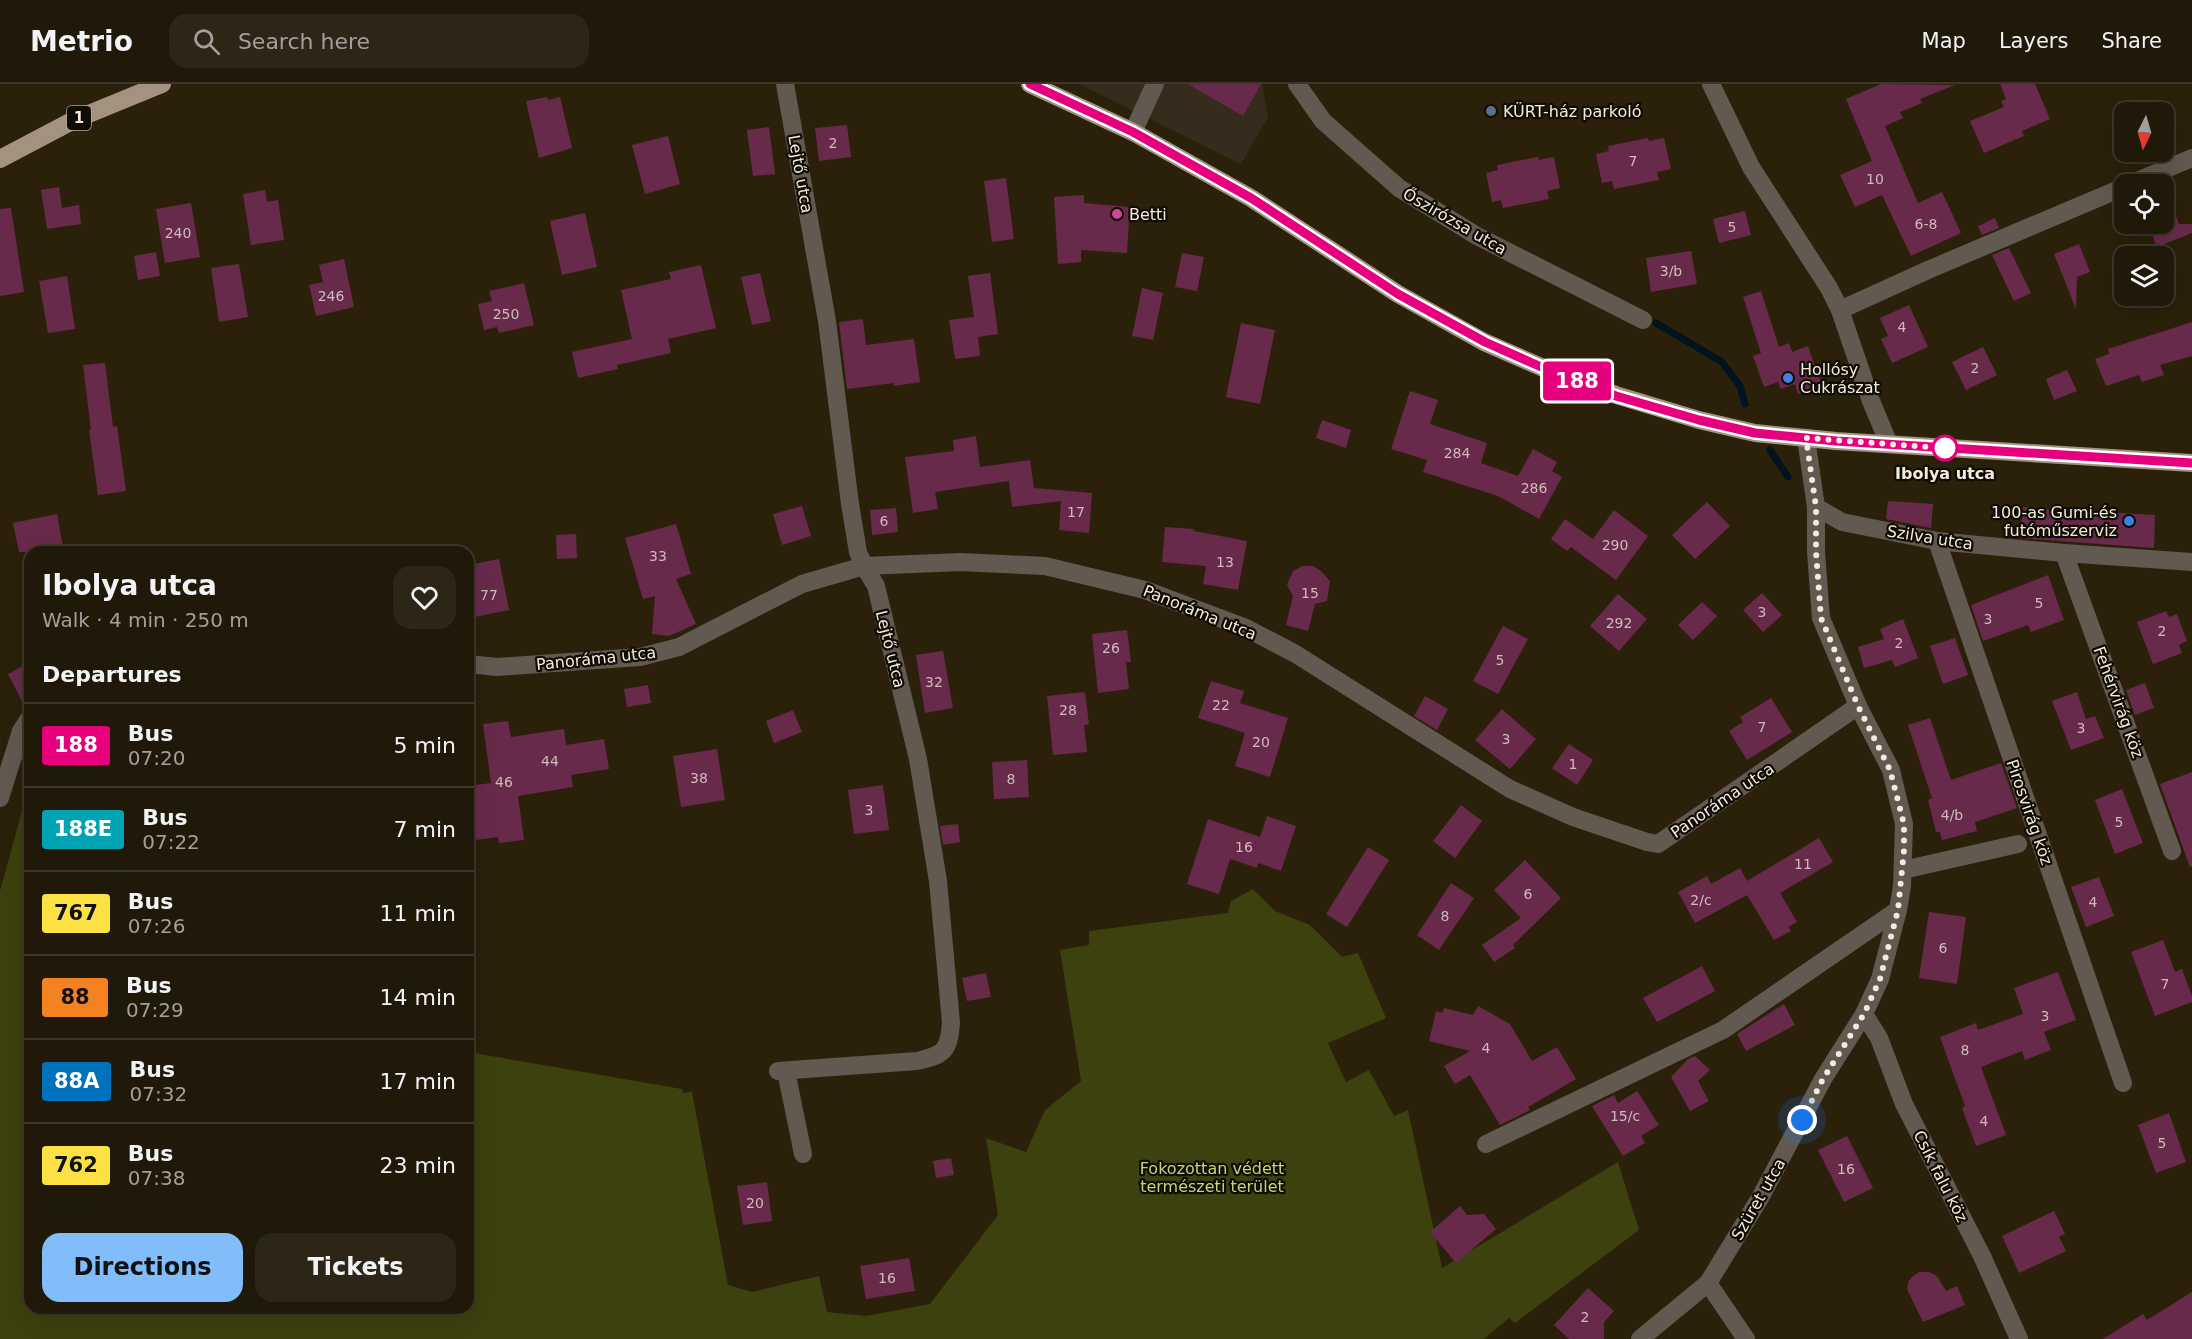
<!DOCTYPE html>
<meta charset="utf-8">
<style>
:root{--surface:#201808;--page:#2d2516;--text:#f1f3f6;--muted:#a2a09c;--line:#3d3729;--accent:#80bdfa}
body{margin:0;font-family:"DejaVu Sans",sans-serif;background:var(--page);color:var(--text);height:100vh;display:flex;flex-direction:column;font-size:22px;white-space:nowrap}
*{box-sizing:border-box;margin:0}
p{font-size:20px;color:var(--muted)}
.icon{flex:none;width:33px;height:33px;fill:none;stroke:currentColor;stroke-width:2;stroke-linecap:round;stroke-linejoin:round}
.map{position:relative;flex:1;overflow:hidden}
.sheet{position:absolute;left:24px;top:462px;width:450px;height:768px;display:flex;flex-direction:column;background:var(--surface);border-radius:18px;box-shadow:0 6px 24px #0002,0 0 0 2px var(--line)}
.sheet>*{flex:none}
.badge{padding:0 12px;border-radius:4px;font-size:21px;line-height:39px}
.needle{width:39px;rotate:185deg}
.fabs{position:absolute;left:2114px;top:18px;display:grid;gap:12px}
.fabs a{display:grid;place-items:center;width:60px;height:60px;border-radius:12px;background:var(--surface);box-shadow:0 6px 24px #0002,0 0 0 2px var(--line);font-size:30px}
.you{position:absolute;width:30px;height:30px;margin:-15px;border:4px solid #fff;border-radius:50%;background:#1a73e8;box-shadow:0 0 0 9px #1a73e833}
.map>.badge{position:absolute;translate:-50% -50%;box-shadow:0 0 0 3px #fff}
h2{padding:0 18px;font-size:22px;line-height:54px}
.round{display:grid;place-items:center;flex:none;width:63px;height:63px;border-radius:18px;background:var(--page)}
.summary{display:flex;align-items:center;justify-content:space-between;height:102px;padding:0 18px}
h1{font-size:28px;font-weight:600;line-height:45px}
.button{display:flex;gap:12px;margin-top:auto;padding:12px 18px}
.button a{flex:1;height:69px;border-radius:18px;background:var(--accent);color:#111;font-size:24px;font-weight:600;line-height:69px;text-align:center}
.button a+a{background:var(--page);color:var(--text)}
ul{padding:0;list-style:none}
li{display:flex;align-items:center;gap:18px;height:84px;padding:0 18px;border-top:2px solid var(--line)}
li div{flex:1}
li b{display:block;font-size:22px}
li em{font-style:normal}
li .badge{min-width:66px;font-weight:700;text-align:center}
header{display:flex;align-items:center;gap:36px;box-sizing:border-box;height:84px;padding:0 30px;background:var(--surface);border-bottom:2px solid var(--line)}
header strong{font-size:28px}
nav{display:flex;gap:33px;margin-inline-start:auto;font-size:21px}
.search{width:420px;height:54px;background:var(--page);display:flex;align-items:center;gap:15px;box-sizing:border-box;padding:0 21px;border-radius:18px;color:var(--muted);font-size:22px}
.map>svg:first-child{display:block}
.commercial{fill:#362b1c}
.green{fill:#3c410d}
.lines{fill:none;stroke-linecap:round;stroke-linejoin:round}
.stream{stroke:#00131e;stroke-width:7}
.building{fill:#682a4b}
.minor{stroke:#625a51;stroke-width:18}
.major{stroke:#a3927f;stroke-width:18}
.line-casing{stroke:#fff;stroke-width:14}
.line{stroke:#e6007e;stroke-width:9}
.walk{stroke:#f3ebde;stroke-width:6;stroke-dasharray:0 10.8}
.service-dot{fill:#5c6f8a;stroke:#100b03;stroke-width:2}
.hotel-dot{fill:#d1479c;stroke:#100b03;stroke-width:2}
.shop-dot{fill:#3f7fe0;stroke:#100b03;stroke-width:2}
.stop-dot{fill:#fff;stroke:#e6007e;stroke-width:3}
.labels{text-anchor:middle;stroke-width:4.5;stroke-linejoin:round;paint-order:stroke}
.number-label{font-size:14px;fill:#d0bbb9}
.shield{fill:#100b03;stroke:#afa89c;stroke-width:1.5}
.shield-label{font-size:15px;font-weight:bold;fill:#f3ebde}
.poi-label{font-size:16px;fill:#f3ebde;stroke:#100b03;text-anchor:start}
.street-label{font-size:16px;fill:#f3ebde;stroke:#100b03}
.stop-label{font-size:16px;font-weight:bold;fill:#f3ebde;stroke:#100b03}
.park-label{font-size:16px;fill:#cad570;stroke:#100b03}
</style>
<header>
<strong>Metrio</strong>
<div class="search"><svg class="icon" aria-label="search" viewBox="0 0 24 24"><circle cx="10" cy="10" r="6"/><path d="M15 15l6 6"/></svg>Search here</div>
<nav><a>Map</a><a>Layers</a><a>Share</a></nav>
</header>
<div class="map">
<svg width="2192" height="1255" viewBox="0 0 2192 1255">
<rect width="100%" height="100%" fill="#2b200a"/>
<polygon class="commercial" points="1079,0 1262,0 1268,33 1241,80"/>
<polygon class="green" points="22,727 30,780 30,1224 468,1224 468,968 682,1005 683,1009 692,1008 728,1201 752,1208 819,1192 827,1228 866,1232 930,1220 998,1131 986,1054 1026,1068 1045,1026 1081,997 1060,866 1089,861 1089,847 1228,829 1231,817 1253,805 1275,827 1310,841 1342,873 1358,869 1386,934 1328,959 1346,998 1369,986 1394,1032 1408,1026 1442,1184 1618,1078 1639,1146 1515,1239 1509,1234 1484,1255 0,1255 0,807"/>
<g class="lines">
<g class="stream">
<polyline points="1656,239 1722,278 1740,302 1745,320"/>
<polyline points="1770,366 1788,393"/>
</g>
</g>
<g class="building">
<polygon points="1188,0 1261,0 1243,32"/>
<polygon points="1881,0 1955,1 1920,15 1922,19 1900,28 1903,34 1885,42 1918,119 1942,108 1961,149 1911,172 1882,111 1855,123 1840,91 1872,77 1846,15"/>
<polygon points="2000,0 2035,0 2050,35 2022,47 2024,52 1984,69 1970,37 2004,23 2001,17 2006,15"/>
<polygon points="547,13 548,16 560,13 572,64 539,74 526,17"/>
<polygon points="847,41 851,73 819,77 815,44"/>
<polygon points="769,43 775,90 753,92 747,46"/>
<polygon points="668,52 680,100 645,110 632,61"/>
<polygon points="1648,54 1649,57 1664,54 1671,85 1657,88 1659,96 1614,105 1612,97 1602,99 1596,70 1609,67 1608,62"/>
<polygon points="1538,73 1539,76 1554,73 1560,104 1547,107 1549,115 1503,124 1501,116 1492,118 1486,89 1498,86 1497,81"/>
<polygon points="1006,94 1014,155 992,158 984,97"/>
<polygon points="2164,101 2179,140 2192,140 2192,149 2157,163 2148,140 2163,140"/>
<polygon points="59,103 62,124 79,121 81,140 47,145 41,106"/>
<polygon points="265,106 267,118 278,116 284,156 251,161 243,110"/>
<polygon points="1084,111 1084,119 1130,123 1127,169 1081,166 1081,178 1058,180 1054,113"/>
<polygon points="191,119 200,173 165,179 156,125"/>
<polygon points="11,124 24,208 0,212 0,125"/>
<polygon points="1745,127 1751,151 1719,159 1713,135"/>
<polygon points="585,129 597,183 562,191 550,137"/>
<polygon points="1995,134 1999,144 1982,151 1978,142"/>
<polygon points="2079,160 2090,188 2077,193 2076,225 2054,170"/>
<polygon points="2009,164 2031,209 2014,217 1992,171"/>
<polygon points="1691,167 1697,200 1651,208 1646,174"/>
<polygon points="156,168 160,192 138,196 134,172"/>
<polygon points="1182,169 1204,173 1197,207 1175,203"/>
<polygon points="344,175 354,223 316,232 309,201 323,198 319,181"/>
<polygon points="239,180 248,233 219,238 211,184"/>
<polygon points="701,181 716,244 668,255 671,269 617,281 618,285 578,294 572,268 632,255 621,206 671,195 669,188"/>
<polygon points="760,189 771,237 752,241 741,193"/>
<polygon points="990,189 998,250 978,253 980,272 955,275 949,236 974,233 968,192"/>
<polygon points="67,192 75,245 48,249 39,197"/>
<polygon points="524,199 534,241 499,249 497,243 484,246 478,220 492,217 489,207"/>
<polygon points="1142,204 1163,209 1153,256 1132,252"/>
<polygon points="1761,207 1779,263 1789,259 1792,268 1808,262 1822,302 1798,310 1795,300 1781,305 1778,298 1764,303 1753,272 1761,269 1743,213"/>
<polygon points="1909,221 1928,263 1892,279 1881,255 1888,252 1880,234"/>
<polygon points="863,235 866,261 914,255 920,298 894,302 894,299 847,305 839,238"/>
<polygon points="2192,238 2192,272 2160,281 2164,291 2142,298 2139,291 2106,302 2095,275 2109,270 2108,265"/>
<polygon points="1241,239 1275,246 1260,320 1226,313"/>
<polygon points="1983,263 1997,291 1966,306 1952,278"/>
<polygon points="105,279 113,343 117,342 126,407 98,411 89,346 91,346 83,281"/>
<polygon points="2067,286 2077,307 2054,316 2046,295"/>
<polygon points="1410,307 1438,316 1430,340 1487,359 1481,379 1518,392 1533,365 1557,378 1552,387 1562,393 1539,435 1498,412 1423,388 1427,376 1391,365"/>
<polygon points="1322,336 1351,346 1346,364 1316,354"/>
<polygon points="976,352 980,383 1030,376 1034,404 1092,409 1089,449 1059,446 1061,417 1012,423 1009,397 935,408 938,425 913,429 905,373 954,367 953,356"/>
<polygon points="1888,417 1933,420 1931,444 1886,435"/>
<polygon points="1707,418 1730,442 1695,475 1672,451"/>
<polygon points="802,422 811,452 782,461 773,430"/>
<polygon points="2023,423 2103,431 2103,428 2155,431 2154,464 2020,454"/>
<polygon points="896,424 898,448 872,451 870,426"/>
<polygon points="1614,426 1648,452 1616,496 1571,463 1567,467 1551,455 1565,435 1593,455"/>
<polygon points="57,430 64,468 19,468 13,439"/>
<polygon points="676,440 691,490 676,495 696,540 669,552 652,550 655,512 643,515 625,454"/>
<polygon points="1165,443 1194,445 1194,447 1247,457 1238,506 1203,500 1206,482 1162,478"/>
<polygon points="576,450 577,474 557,475 556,451"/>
<polygon points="499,475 509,526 475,533 468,497 468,481"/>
<polygon points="1302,482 1313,482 1321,487 1330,497 1327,517 1315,520 1308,547 1286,541 1293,512 1287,501 1293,487"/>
<polygon points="2048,491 2064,536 2031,548 2028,541 1983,557 1971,521"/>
<polygon points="1762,509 1782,531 1763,548 1743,526"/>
<polygon points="1618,510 1647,535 1619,567 1590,542"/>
<polygon points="1702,518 1717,532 1693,556 1678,541"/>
<polygon points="2166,527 2169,533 2177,530 2187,557 2179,561 2182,569 2153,580 2137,538"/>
<polygon points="1903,535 1918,574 1895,583 1892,576 1864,584 1858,563 1884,555 1880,545"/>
<polygon points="1503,542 1528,555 1498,610 1473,597"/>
<polygon points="1127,546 1131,578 1126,578 1129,605 1098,609 1092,550"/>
<polygon points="1955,554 1968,591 1943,600 1930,562"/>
<polygon points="943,567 953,624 925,629 916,571"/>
<polygon points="30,578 30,622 25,623 8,590"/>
<polygon points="1211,597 1244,607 1240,619 1288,634 1270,693 1235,682 1245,649 1198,634"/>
<polygon points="2145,599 2154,624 2135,631 2126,606"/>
<polygon points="648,601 651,619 627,623 624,605"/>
<polygon points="1085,608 1089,640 1084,641 1087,668 1053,671 1047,612"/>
<polygon points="2077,608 2086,635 2095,632 2104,654 2071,666 2052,617"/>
<polygon points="1425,612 1448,625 1437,646 1414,632"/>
<polygon points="1771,614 1792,648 1747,676 1729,647 1743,638 1740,633"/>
<polygon points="1502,625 1536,655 1510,685 1475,656"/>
<polygon points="793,626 802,648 774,659 766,637"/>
<polygon points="1930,634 1951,696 2001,679 2017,724 1975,738 1977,747 1942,756 1940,748 1936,748 1928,716 1932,714 1908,641"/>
<polygon points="508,637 511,653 564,645 566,661 604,655 609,685 571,691 573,703 518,712 524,756 499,759 498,753 468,757 468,702 491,699 483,640"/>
<polygon points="1569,660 1593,676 1577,701 1552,684"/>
<polygon points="717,665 725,716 681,723 673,672"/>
<polygon points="1027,676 1029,713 994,715 992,678"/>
<polygon points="2192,688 2192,782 2190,783 2160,700"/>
<polygon points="883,701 889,746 854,750 848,706"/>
<polygon points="2122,705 2143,759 2115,770 2095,716"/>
<polygon points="1461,721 1482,737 1455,774 1433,757"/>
<polygon points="1267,732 1296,742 1281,787 1258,779 1257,784 1230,775 1219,810 1187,800 1208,735 1260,753"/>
<polygon points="958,740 960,758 943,761 940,742"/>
<polygon points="1819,754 1833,778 1780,809 1797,838 1788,843 1791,847 1774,856 1747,811 1695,839 1678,808 1707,792 1711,800 1740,784 1747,797"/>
<polygon points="1368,763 1389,776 1347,843 1326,830"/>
<polygon points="1525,776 1561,814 1513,861 1515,864 1494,878 1482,861 1521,834 1494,806"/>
<polygon points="2099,793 2114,832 2086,843 2071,803"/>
<polygon points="1451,799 1474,814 1439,866 1417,851"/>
<polygon points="1929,828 1966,833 1957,900 1919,894"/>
<polygon points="2163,856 2175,888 2182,885 2192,912 2192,918 2155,932 2131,868"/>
<polygon points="1702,882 1715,907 1657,938 1643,914"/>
<polygon points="2058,888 2076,936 2044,948 2051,966 2025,976 2022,967 1981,983 2006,1051 1976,1062 1962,1024 1965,1022 1940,953 1976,939 1978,946 2023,930 2014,904"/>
<polygon points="986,889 991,913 967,917 962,894"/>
<polygon points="1784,920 1795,941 1746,967 1737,950"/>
<polygon points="1478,922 1510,940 1532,977 1557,963 1576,995 1528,1023 1530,1026 1500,1041 1470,991 1455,1000 1444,982 1470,967 1429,957 1436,927 1442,929 1444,924 1473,931"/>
<polygon points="1695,972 1710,986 1698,997 1709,1017 1690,1027 1671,993 1688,975"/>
<polygon points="1637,1007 1659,1041 1641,1052 1645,1059 1623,1072 1592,1022 1614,1011 1618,1019"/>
<polygon points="2169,1029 2186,1078 2156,1089 2138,1041"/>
<polygon points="1847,1052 1873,1104 1844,1118 1818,1066"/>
<polygon points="951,1074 954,1091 936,1094 933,1077"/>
<polygon points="767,1098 772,1137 743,1141 737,1102"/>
<polygon points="1460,1122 1467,1131 1484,1130 1496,1145 1456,1179 1430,1148"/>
<polygon points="2054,1127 2065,1150 2059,1153 2066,1167 2019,1189 2002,1152"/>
<polygon points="909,1174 915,1207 866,1215 860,1182"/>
<polygon points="1919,1188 1929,1188 1937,1192 1946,1207 1957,1202 1965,1221 1923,1238 1907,1205 1908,1198 1912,1193"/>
<polygon points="1588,1204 1614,1227 1604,1238 1604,1255 1569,1255 1554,1241"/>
<polygon points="2192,1208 2192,1255 2103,1255 2143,1230 2147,1236"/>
</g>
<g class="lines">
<g class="minor">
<polyline points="1297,0 1323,37 1399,104 1477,152 1643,236"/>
<polyline points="1711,0 1751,83 1829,204 1840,226 1871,317 1889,360"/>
<polyline points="1133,48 1155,0"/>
<polyline points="2130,100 2192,74"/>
<polyline points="1840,226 1928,186 2124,103"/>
<polyline points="1816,423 1842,438 1937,457 2064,469 2192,478"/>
<polyline points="1937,457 2123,999"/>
<polyline points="2064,469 2172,767"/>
<polyline points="468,580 497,583 640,573 679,563 802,500 864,482 961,478 1045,482 1145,506 1246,544 1294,569 1510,705 1573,733 1647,758 1658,760 1858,622"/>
<polyline points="0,714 21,647 30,633"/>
<polyline points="1903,786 2018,760"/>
<polyline points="1864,930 1879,954 1904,1020 1982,1172 2019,1255"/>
<path d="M778,987l139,-10c28,-6 32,-11 34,-39l-13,-141 -20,-122 -42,-173 -12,-20 -6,-14 -8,-48 -23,-183 -42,-237"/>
<polyline points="786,987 803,1070"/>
<polyline points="1486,1060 1723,946 1898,826"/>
<polyline points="1708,1199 1746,1255"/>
<polyline points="1640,1255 1708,1199 1760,1114 1823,995 1864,930 1880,895 1898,826 1902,802 1904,740 1891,686 1858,622 1821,534 1816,468 1816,423 1806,354"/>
</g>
<g class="major">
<polyline points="1030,0 1133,48 1251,114 1398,210 1484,258 1548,286 1616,311 1699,336 1755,349 1836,357 2192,379"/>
<polyline points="0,75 74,36 162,0"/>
</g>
</g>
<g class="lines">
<defs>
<polyline id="line" points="1030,0 1133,48 1251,114 1398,210 1485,258 1548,286 1616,312 1699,336 1755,349 1836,357 2192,379"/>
</defs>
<use href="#line" class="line-casing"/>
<use href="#line" class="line"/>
<polyline class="walk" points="1802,1036 1823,995 1864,930 1880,895 1898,826 1904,766 1904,740 1890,686 1858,622 1821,534 1816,468 1816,423 1806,354 1956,365 1945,364"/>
</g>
<circle class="service-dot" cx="1491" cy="27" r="6"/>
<circle class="hotel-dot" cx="1117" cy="130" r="6"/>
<g class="shop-dot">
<circle cx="1788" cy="294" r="6"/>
<circle cx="2129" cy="437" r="6"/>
</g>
<circle class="stop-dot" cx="1945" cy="364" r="12"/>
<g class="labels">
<g class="number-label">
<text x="833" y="64">2</text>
<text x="1633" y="82">7</text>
<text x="1875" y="100">10</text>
<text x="1926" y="145">6-8</text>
<text x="1732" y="148">5</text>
<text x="178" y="154">240</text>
<text x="1671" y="192">3/b</text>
<text x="331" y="217">246</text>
<text x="506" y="235">250</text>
<text x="1902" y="248">4</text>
<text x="1975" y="289">2</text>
<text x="1457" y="374">284</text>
<text x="1534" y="409">286</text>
<text x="1076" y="433">17</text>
<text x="884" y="442">6</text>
<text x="1615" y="466">290</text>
<text x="658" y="477">33</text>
<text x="1225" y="483">13</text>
<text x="1310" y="514">15</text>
<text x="489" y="516">77</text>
<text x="2039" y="524">5</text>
<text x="1762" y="533">3</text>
<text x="1988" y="540">3</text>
<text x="1619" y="544">292</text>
<text x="2162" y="552">2</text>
<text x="1899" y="564">2</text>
<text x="1111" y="569">26</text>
<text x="1500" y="581">5</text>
<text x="934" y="603">32</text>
<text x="1221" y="626">22</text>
<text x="1068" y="631">28</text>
<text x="1762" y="648">7</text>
<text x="2081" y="649">3</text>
<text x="1506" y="660">3</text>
<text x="1261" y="663">20</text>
<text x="550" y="682">44</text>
<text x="1573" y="685">1</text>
<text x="699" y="699">38</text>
<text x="1011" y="700">8</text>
<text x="504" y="703">46</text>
<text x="869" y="731">3</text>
<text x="1952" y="736">4/b</text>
<text x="2119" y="743">5</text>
<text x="1244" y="768">16</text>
<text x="1803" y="785">11</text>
<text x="1528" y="815">6</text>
<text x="1701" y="821">2/c</text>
<text x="2093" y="823">4</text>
<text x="1445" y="837">8</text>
<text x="1943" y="869">6</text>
<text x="2165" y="905">7</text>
<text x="2045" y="937">3</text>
<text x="1486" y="969">4</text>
<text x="1965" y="971">8</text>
<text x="1625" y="1037">15/c</text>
<text x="1984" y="1042">4</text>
<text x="2162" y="1064">5</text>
<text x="1846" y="1090">16</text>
<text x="755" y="1124">20</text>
<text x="887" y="1199">16</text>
<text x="1585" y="1238">2</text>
</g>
<rect class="shield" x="67" y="22" width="24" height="24" rx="4.5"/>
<g class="shield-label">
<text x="79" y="39">1</text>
</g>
<g class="poi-label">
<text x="1503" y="33">KÜRT-ház parkoló</text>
<text x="1129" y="136">Betti</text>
<text x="1800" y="291">Hollósy<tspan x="1800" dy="18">Cukrászat</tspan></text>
<text x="2117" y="434" text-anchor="end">100-as Gumi-és<tspan x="2117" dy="18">futóműszerviz</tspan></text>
</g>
<g class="street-label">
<text transform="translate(801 90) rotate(80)" y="6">Lejtő utca</text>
<text transform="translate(1455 137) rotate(30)" y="6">Őszirózsa utca</text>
<text transform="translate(1930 453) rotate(9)" y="6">Szilva utca</text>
<text transform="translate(1200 528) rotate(22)" y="6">Panoráma utca</text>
<text transform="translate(891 565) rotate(76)" y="6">Lejtő utca</text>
<text transform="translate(596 574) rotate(-6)" y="6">Panoráma utca</text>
<text transform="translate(2119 618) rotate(70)" y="6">Fehérvirág köz</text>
<text transform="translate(1722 716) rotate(-34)" y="6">Panoráma utca</text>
<text transform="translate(2030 728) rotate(71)" y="6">Pirosvirág köz</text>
<text transform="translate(1941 1092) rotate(63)" y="6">Csík falu köz</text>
<text transform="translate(1758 1115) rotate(-60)" y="6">Szüret utca</text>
</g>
<g class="stop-label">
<text x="1945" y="395">Ibolya utca</text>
</g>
<g class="park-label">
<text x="1212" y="1090">Fokozottan védett<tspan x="1212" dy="18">természeti terület</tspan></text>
</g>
</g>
</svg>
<div class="fabs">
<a><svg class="needle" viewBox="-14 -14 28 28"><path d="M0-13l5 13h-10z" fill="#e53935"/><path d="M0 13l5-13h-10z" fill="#a2a09c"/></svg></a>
<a><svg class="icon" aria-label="locate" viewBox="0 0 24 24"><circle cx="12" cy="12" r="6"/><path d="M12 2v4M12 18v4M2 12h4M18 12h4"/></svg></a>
<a><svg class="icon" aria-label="layers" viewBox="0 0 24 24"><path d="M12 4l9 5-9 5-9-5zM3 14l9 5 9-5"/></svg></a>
</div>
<div class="you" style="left:1802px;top:1036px"></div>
<b class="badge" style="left:1577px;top:297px;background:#e6007e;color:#fff">188</b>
<section class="sheet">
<div class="summary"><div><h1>Ibolya utca</h1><p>Walk · 4 min · 250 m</p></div><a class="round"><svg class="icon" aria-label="heart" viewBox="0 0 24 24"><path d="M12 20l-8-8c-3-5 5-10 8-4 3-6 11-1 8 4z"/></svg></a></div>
<h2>Departures</h2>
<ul>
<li><span class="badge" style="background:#e6007e;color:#fff">188</span><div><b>Bus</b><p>07:20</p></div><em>5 min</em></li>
<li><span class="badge" style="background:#00a3b4;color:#fff">188E</span><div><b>Bus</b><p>07:22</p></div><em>7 min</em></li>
<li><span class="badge" style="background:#fbe143;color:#111">767</span><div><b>Bus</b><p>07:26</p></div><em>11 min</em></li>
<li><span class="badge" style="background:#f58220;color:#111">88</span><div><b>Bus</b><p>07:29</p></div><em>14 min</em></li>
<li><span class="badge" style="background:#0072bc;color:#fff">88A</span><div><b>Bus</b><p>07:32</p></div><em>17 min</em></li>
<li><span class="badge" style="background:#fbe143;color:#111">762</span><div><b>Bus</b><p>07:38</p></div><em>23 min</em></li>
</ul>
<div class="button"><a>Directions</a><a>Tickets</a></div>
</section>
</div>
